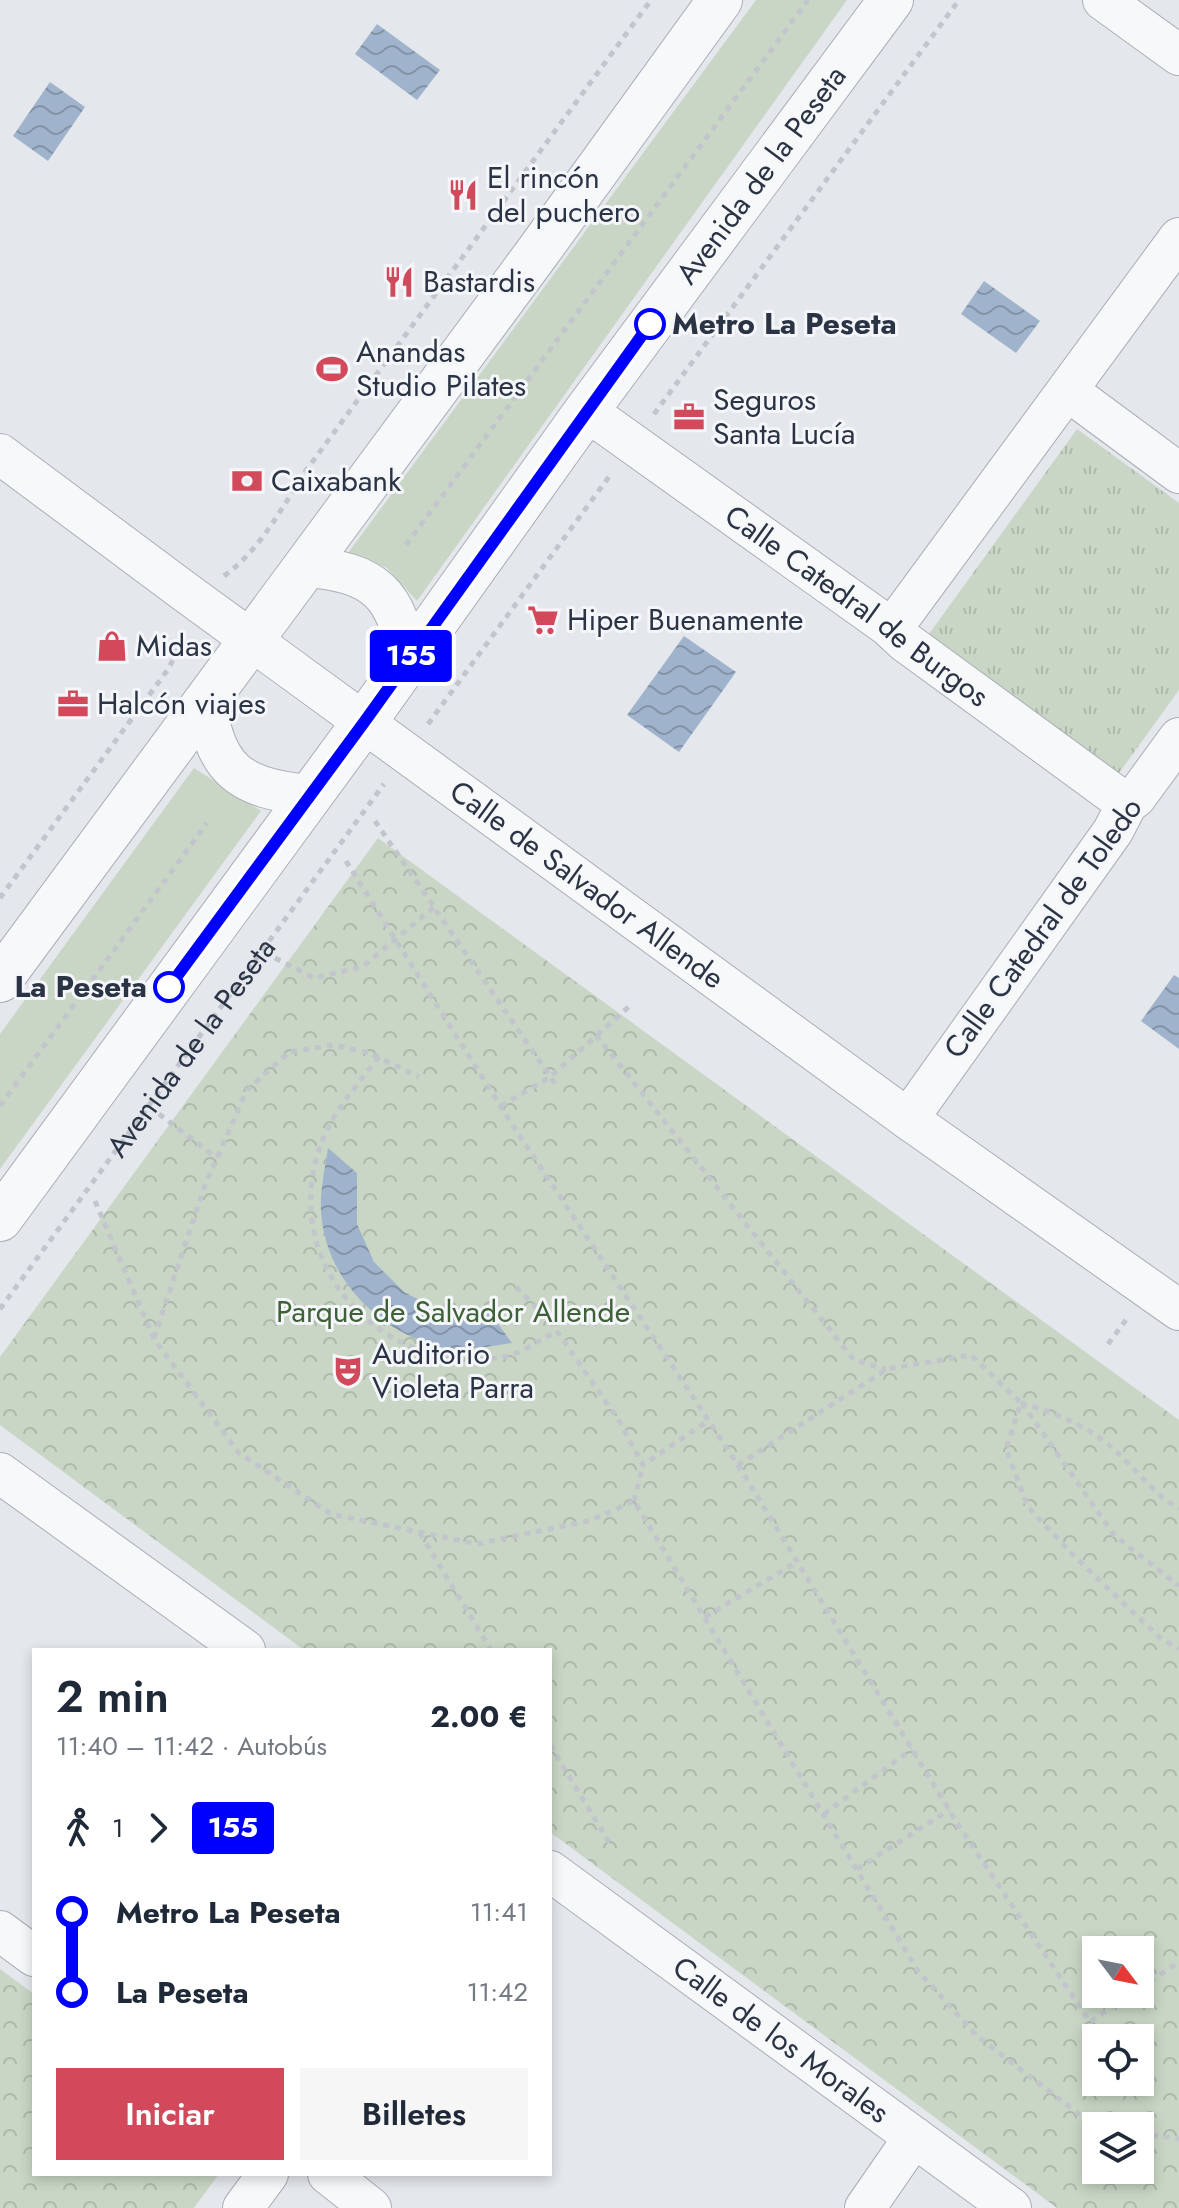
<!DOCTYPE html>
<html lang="es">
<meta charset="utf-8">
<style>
:root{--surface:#fff;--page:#f6f6f7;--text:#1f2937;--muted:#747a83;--accent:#d1495b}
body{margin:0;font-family:Jost,sans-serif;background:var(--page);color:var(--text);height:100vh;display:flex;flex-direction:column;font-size:30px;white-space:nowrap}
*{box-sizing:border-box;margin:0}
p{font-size:26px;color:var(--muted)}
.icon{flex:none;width:44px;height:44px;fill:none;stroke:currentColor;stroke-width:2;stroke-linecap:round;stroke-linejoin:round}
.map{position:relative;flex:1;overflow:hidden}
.sheet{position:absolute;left:32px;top:1648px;width:520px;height:528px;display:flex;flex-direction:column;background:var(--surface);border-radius:0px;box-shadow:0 4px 12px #0003}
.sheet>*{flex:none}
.badge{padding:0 16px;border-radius:6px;font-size:28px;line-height:52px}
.needle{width:52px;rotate:122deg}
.controls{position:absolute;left:1082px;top:1936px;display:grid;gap:16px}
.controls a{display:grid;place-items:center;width:72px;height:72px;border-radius:0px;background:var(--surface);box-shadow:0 4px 12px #0003;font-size:40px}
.map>.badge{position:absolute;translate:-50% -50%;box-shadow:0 0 0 4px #fff}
.legs{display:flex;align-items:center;gap:12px;height:88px;padding:0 24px;font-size:26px}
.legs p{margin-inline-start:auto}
.summary{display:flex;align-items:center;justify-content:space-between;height:136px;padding:0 24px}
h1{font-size:44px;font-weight:600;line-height:60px}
.action{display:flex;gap:16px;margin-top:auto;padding:16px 24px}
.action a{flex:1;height:92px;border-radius:0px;background:var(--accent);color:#fff;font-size:32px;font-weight:600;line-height:92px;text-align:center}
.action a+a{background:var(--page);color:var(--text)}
ul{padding:0 24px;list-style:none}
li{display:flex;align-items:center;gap:28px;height:80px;font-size:30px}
li i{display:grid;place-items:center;width:12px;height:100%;margin:0 10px;background:currentColor}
li i::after{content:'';width:20px;height:20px;margin:-10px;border:6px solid;border-radius:50%;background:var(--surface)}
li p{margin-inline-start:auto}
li:first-child i{background:linear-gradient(#0000 50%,currentColor 0)}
li:last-child i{background:linear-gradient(currentColor 50%,#0000 0)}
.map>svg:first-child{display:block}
.grass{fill:url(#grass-tufts)}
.park{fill:url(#park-crowns);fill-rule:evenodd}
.garden{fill:#c9d6c5}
.water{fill:url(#water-waves)}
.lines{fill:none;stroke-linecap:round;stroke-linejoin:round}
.minor-casing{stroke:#a9aeb7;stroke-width:42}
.tertiary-casing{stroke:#a9aeb7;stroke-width:46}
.path{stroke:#c2c5cb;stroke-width:5;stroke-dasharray:6 6;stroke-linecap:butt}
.minor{stroke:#f7f8fa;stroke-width:40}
.tertiary{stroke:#f7f8fa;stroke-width:44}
.line-1-casing{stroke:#fff;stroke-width:18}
.line-1{stroke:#00f;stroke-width:12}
.stop-1-dot{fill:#fff;stroke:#00f;stroke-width:4}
.labels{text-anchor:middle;stroke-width:6;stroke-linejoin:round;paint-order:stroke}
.street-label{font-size:30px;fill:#2b3445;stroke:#f4f6f9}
.poi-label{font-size:30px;fill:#2b3445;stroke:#f4f6f9;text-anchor:start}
.stop-label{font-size:30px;font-weight:bold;fill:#2b3445;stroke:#f4f6f9;text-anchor:start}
.park-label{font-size:30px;fill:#3f6138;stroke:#f4f6f9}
</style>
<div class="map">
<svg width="1179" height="2208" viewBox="0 0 1179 2208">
<defs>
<pattern id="grass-tufts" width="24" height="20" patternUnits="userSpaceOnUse" patternTransform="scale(2)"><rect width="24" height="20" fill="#c9d6c5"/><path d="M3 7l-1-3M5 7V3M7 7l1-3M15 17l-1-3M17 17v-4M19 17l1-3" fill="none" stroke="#adb8ab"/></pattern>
<pattern id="park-crowns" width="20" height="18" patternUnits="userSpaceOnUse" patternTransform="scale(2)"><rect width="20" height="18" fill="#c9d6c5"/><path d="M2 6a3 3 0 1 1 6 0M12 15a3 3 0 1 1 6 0" fill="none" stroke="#adb8ab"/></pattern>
<pattern id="water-waves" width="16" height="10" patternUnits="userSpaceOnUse" patternTransform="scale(2)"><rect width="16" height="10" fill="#9fb4cc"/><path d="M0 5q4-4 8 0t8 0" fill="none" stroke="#8293a7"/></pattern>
</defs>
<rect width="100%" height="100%" fill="#e4e7ec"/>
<polygon class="grass" points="1077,429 1179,503 1179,690 1119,773 929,634"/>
<g class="park">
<path d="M378,838l801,582v788h-122l-507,-376v-182h-246l-304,-225v-68zM1096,1950h44v44h-44zM1096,2038h44v44h-44zM1096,2126h44v44h-44z"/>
<polygon points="0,1969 34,1994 34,2174 219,2174 194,2208 0,2208"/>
</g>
<g class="garden">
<polygon points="756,0 847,0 417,601 387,568 348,553"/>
<polygon points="194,768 261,811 0,1169 0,1034"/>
</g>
<g class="water">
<polygon points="377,24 440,70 417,100 355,54"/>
<polygon points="50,82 85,107 48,161 13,136"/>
<polygon points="984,281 1040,321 1016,353 961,314"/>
<polygon points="684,636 736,672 679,752 627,715"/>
<polygon points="1174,975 1179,978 1179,1049 1141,1021"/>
<path d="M328,1148l29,25v51l17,38 30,30 36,19 50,2 22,30c-28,4 -59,11 -86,0 -57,-21 -102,-71 -105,-133 -1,-20 4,-42 7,-62z"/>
</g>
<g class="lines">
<defs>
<g id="minor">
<polyline points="1103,0 1179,55"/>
<polyline points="1068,391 1179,473"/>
<path id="s2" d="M584,414l21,10 283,202 16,15 223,163"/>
<path id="s3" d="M0,454l188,140 720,525 271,191"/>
<path d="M305,567c69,4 94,27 102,95"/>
<polyline points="896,633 899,619 1179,238"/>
<path d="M206,700c8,70 34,89 104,95"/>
<polyline points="908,1119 1113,831 1127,804 1136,797 1179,738"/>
<polyline points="0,1473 245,1650"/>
<path id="s4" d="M550,1871l461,337"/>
<polyline points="0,1931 34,1956"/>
<polyline points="328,2174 371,2208"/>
<polyline points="243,2208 268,2174"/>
<polyline points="865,2208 914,2137"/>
</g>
<g id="tertiary">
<polyline points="0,980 537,253 720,0"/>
<path id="s5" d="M0,1219l365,-498 219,-307 307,-414"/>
</g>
</defs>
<use href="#minor" class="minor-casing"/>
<use href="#tertiary" class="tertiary-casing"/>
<g class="path">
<polyline points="654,414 959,0"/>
<polyline points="406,545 808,0"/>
<path d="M224,576c37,-27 57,-67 81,-104l346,-472"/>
<polyline points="428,724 611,474"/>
<polyline points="375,821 558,1088"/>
<polyline points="346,861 508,1118 738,1465 887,1369 971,1355 1021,1403 1006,1449 1028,1507 1077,1559 1159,1637 1179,1649"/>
<polyline points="0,898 169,668 183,638"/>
<polyline points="275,958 314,978 362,967 434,907"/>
<polyline points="596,1035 854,1360 886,1369"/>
<path d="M379,1057c-25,32 -53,62 -63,103 -25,96 42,184 138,199 14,2 34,0 48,-2 18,-2 39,-18 55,-26"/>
<polyline points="0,1106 207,823"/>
<polyline points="501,1106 550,1077 632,1004"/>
<polyline points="159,1114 217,1158"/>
<polyline points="95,1201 154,1339 239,1453 331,1514 477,1544 592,1520 634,1501 918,1971 977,2036 1096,2127"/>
<polyline points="516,1287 550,1321 619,1421 643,1465 709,1420"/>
<path id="s1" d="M0,1309l384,-525"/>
<polyline points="154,1338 205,1185 247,1090 289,1052 334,1045 370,1053 419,1077"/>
<polyline points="1108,1344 1126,1320"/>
<path d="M1021,1403c28,8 55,18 79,35 29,21 48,52 79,71"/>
<polyline points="1022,1403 1114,1535 1179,1586"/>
<polyline points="738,1465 959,1826 1090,2022 1131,1994"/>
<polyline points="634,1501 643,1465"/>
<polyline points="420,1533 491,1650"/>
<polyline points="705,1617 797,1562"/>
<polyline points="550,1745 612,1847"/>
<polyline points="824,1814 912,1749"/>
<polyline points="857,1869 949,1810"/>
<polyline points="1140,1988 1179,1962"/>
<polyline points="1140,2133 1179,2139"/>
</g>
<use href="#minor" class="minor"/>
<use href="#tertiary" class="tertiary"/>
</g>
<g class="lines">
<defs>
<polyline id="line-1" points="169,987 365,721 650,324"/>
</defs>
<use href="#line-1" class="line-1-casing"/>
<use href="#line-1" class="line-1"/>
</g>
<defs>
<symbol id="restaurant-bare" viewBox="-9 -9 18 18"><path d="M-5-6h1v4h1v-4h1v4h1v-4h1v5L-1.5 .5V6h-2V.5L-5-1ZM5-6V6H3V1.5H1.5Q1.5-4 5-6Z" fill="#d1495b" stroke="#f4f6f9" stroke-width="2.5" paint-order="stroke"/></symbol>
<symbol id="stadium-bare" viewBox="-9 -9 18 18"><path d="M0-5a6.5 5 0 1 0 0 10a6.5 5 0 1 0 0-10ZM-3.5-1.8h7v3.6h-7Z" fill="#d1495b" stroke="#f4f6f9" stroke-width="2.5" paint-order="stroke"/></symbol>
<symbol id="office-bare" viewBox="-9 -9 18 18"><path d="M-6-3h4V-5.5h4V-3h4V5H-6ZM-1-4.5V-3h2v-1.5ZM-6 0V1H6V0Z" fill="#d1495b" stroke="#f4f6f9" stroke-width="2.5" paint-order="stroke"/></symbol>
<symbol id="bank-bare" viewBox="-9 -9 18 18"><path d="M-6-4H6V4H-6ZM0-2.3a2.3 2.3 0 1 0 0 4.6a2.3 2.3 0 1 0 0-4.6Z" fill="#d1495b" stroke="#f4f6f9" stroke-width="2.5" paint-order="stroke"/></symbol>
<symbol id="supermarket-bare" viewBox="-9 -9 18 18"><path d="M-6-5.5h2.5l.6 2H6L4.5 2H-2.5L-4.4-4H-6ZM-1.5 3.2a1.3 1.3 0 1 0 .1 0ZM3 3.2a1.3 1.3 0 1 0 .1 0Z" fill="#d1495b" stroke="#f4f6f9" stroke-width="2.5" paint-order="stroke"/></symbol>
<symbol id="shop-bare" viewBox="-9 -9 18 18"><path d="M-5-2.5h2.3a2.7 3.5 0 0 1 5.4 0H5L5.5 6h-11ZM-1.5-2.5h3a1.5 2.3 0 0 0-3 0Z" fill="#d1495b" stroke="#f4f6f9" stroke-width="2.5" paint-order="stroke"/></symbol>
<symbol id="theatre-bare" viewBox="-9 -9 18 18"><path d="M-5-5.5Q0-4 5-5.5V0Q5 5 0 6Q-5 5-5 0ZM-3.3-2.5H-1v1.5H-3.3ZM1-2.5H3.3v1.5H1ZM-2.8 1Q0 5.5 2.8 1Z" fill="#d1495b" stroke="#f4f6f9" stroke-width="2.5" paint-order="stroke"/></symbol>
</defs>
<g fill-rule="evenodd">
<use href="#restaurant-bare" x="441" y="173" width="44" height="44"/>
<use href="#restaurant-bare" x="377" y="260" width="44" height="44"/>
<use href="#stadium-bare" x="310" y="347" width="44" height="44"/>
<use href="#office-bare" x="667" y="395" width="44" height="44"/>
<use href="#bank-bare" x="225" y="459" width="44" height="44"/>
<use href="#supermarket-bare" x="521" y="598" width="44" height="44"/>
<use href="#shop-bare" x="90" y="624" width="44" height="44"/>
<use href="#office-bare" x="51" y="682" width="44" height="44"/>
<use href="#theatre-bare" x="326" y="1349" width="44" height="44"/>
</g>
<g class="stop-1-dot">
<circle cx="650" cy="324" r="14"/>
<circle cx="169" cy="987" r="14"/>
</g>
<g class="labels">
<g class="street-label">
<text dy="10" stroke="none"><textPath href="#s5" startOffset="1292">Avenida de la Peseta</textPath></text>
<text dy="10" stroke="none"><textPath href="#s2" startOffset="334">Calle Catedral de Burgos</textPath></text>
<text dy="10" stroke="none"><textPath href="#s3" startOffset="728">Calle de Salvador Allende</textPath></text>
<text transform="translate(1043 928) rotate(-54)" y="10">Calle Catedral de Toledo</text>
<text dy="10" stroke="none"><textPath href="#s1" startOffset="324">Avenida de la Peseta</textPath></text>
<text dy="10" stroke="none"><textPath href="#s4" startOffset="286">Calle de los Morales</textPath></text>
</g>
<g class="poi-label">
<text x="487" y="188">El rincón<tspan x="487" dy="34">del puchero</tspan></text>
<text x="423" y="292">Bastardis</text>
<text x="356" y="362">Anandas<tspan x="356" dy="34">Studio Pilates</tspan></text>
<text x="713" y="410">Seguros<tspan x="713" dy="34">Santa Lucía</tspan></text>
<text x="271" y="491">Caixabank</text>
<text x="567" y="630">Hiper Buenamente</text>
<text x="136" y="656">Midas</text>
<text x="97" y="714">Halcón viajes</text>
<text x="372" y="1364">Auditorio<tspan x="372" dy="34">Violeta Parra</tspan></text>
</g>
<g class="stop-label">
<text x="672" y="334">Metro La Peseta</text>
<text x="147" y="997" text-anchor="end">La Peseta</text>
</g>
<g class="park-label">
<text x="453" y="1322">Parque de Salvador Allende</text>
</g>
</g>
</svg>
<div class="controls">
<a><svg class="needle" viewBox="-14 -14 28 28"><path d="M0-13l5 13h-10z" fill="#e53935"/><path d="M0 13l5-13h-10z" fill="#747a83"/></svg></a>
<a><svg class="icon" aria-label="locate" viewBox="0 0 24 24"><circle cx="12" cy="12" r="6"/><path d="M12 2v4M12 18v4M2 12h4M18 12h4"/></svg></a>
<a><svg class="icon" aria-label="layers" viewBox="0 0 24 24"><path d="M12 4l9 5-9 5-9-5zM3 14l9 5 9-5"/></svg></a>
</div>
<b class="badge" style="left:411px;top:656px;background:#00f;color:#fff">155</b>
<section class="sheet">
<div class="summary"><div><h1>2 min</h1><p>11:40 – 11:42 · Autobús</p></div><b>2.00 €</b></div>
<div class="legs"><svg class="icon" aria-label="walk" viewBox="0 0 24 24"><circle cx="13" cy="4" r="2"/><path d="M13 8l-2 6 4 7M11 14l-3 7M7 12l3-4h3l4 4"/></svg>1<svg class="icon" aria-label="forward" viewBox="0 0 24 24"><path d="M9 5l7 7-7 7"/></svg><b class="badge" style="background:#00f;color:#fff">155</b></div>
<ul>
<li><i style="color:#00f"></i><b>Metro La Peseta</b><p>11:41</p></li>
<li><i style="color:#00f"></i><b>La Peseta</b><p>11:42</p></li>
</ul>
<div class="action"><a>Iniciar</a><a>Billetes</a></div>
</section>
</div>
